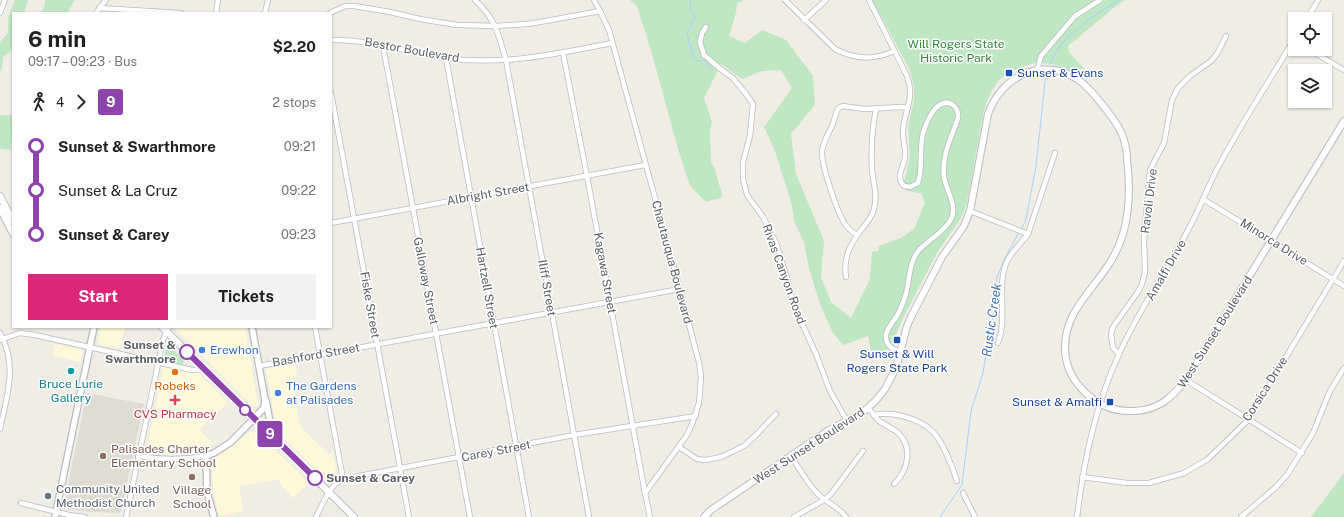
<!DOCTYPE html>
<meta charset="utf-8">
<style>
:root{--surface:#fff;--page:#f2f2f2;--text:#222;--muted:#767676;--accent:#db2777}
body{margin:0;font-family:"Public Sans",sans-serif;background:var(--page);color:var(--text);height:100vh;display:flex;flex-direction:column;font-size:15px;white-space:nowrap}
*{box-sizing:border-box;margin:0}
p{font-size:13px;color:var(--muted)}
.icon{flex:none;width:22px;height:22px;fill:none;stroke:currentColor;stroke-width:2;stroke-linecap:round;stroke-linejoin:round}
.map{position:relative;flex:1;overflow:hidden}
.details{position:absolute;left:12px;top:12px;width:320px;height:316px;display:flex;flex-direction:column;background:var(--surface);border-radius:0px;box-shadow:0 1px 3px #0004}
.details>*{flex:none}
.badge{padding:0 8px;border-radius:3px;font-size:14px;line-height:26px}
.controls{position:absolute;left:1288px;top:12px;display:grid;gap:8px}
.controls a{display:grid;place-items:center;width:44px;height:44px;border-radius:0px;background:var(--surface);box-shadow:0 1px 3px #0004;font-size:20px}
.map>.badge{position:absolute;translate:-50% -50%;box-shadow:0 0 0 2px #fff}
.legs{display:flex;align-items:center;gap:6px;height:44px;padding:0 16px;font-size:13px}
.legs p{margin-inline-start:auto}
.summary{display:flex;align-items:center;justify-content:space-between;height:68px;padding:0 16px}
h1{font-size:22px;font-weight:700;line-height:30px}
.cta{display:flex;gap:8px;margin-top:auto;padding:8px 16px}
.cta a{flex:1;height:46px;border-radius:0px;background:var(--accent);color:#fff;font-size:16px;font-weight:700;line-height:46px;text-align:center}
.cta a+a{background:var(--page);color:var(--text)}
ul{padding:0 16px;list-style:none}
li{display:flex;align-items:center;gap:14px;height:44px;font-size:15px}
li i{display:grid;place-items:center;width:6px;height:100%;margin:0 5px;background:currentColor}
li i::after{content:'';width:10px;height:10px;margin:-5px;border:3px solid;border-radius:50%;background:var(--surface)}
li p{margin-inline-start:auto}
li:first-child i{background:linear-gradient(#0000 50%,currentColor 0)}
li:last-child i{background:linear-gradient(currentColor 50%,#0000 0)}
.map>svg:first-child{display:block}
.commercial{fill:#fff9da}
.education{fill:#dfddd2}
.green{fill:#c0e7c3}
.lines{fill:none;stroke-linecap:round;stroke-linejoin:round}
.stream{stroke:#a4d1ff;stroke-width:1}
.minor-casing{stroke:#b9bbc0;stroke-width:6}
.tertiary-casing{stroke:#b9bbc0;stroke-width:8}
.secondary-casing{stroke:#babcc2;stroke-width:8}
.minor{stroke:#fff;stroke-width:4.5}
.tertiary{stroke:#fff;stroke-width:5.5}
.secondary{stroke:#fff;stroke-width:6}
.line-1-casing{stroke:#fff;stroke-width:9}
.line-1{stroke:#8e44ad;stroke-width:6}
.transit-dot{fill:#1a4fb4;stroke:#fff;stroke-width:1.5}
.shop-dot{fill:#3f7fe0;stroke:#fff;stroke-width:1.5}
.stop-1-dot{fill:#fff;stroke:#8e44ad;stroke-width:2}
.culture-dot{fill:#0f9aa8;stroke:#fff;stroke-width:1.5}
.food-dot{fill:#e8710a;stroke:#fff;stroke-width:1.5}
.health-dot{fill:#e0444e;stroke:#fff;stroke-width:1.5}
.education-dot{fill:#8d6e63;stroke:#fff;stroke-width:1.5}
.worship-dot{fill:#6b7280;stroke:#fff;stroke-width:1.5}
.labels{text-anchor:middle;stroke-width:3;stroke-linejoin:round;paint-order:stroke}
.park-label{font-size:12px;fill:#33853d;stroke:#fff}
.street-label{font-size:12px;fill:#5c5f65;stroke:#fff}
.transit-label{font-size:12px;fill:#164399;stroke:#fff;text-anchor:start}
.stop-label{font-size:12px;font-weight:bold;fill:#5c5f65;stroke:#fff;text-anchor:end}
.shop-label{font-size:12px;fill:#366cbe;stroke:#fff;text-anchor:start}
.culture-label{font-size:12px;fill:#0d838f;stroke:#fff}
.food-label{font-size:12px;fill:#c56008;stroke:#fff}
.health-label{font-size:12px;fill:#be3a42;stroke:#fff}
.education-label{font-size:12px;fill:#785e54;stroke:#fff;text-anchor:start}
.worship-label{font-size:12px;fill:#5b616d;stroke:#fff;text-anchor:start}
.water-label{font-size:13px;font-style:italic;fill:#4074bd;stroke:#fff}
</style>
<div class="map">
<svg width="1344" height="517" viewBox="0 0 1344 517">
<rect width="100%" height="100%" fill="#efede4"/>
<g class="commercial">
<polygon points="101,327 125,327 120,348 98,344"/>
<polygon points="174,327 245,327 258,405 253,407"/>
<polygon points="55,344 83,350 80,362 52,356"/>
<polygon points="295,363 297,375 291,377 300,426 329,454 333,453 337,475 329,483 277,431 266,369"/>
<polygon points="163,367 200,374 228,403 199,430 214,444 194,453 181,455 162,454 149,452 147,450"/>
<polygon points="250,432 257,432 309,483 293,498 280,484 279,479 239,486 243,511 219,516 213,489 212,463 217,457"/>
</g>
<polygon class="education" points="87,393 144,404 121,511 119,513 79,511 63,508"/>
<g class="green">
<polygon points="15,0 28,0 24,13 13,13 13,49 3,57 2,68 0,72 0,42 8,33 8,18"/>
<polygon points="45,0 75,0 67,13 41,13 45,5"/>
<path d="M630,0h114l-7,3 -1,10 -7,23 16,7 17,-13 24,10 27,36 2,29 -24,29 5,40 28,67 -3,36 10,25 20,16 19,-39 2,-27 6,-1 1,-5 22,-8 13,-9 11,-26 -4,-10c-9,-1 -18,-1 -23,-11l7,-3 5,-24 -2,-28 6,-27v-15l-5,-17 -37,-68h253l-9,6 -48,40 1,6 19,21 -5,5c-24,-13 -40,-21 -66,-9 -8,4 -15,7 -20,14 -12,15 -15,36 -18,55 -5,24 -8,48 -14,72l-6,11 -21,30 -34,65 -7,16 -3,14 -6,3 5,5 -6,-5 -4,2h-12l-3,-15 -25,9 -10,-12 -13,-29 -11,-36 -5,-26 -10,-21 -2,-16 -17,-54 -11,-24 28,-39 -11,-18 -19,1 -20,8 -21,-15 -17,34 8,24 -2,10 1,30 3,5 9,30 -17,5 -16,-16 -12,-37 -26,-95 -15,-48z"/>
<polygon points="0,115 13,115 11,150 0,149"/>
<polygon points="169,346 184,360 183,365 164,361 166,348"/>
<polygon points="1344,473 1344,517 1311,517"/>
</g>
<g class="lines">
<g class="stream">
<polyline points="691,0 690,8 695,17 687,33 693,57 697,61 704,60 713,71"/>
<path d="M1051,63c9,-28 45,-48 68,-63"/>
<polyline points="1021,230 1026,219 1036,166 1045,82 1047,75"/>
<polyline points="940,517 962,485 971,411 983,373 990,331 994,312 997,277 1005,258 1019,232"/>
</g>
<defs>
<g id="minor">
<path d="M475,0c21,19 23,34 31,60l83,457"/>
<polyline points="594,0 600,11 609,30 680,289 699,363 701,377 699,403 692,424 687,435 645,493 650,517"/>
<path d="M785,0l50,49c21,11 38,11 60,2"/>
<path d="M869,0l38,76c9,24 -4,35 -4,57 0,8 3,16 2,25 -2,11 -10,18 -1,28l6,1 8,-4c5,-14 1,-34 5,-50 3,-9 8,-22 15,-27 11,-8 21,0 20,12 -6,18 -17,39 -14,59 2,13 15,31 6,44 -8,12 -21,19 -31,29 -11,13 -9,32 -14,47 -2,5 -4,12 -7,17 -3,6 -11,14 -12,21 -1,10 6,14 14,17"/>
<polyline points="99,8 181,13"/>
<polyline points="0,13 5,0"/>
<polyline points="96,13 106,0"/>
<polyline points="216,13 218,0"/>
<polyline points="265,13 268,0"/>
<polyline points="330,13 345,6 354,6 390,12 420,19 457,25 496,26 527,24 546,21 600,11"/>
<polyline points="1307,19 1318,0"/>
<polyline points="804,20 826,0"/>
<polyline points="706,27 702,33 700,42 704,55 723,71 733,78 746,94 753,104 750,136 743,162 743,179 747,195 763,217 776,243 787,278 794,306 816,354 830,391 847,421"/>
<path d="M331,40c39,-1 76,12 114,18 56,8 112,-4 167,-15"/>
<polyline points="383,46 470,517"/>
<polyline points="1308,49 1344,70"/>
<polyline points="563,53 587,176 645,493"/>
<polyline points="446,58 529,517"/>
<polyline points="1037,70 1041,56 1069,23 1075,16 1100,0"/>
<polyline points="331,93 409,517"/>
<polyline points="1203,199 1344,286"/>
<polyline points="970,211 1028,234 1055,153"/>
<polyline points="331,223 645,165"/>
<path d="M857,235c-5,-3 -10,-7 -13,-13 -7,-10 -23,-59 -22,-70 1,-12 9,-21 12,-32 3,-6 1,-12 9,-14l21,3 37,-2 7,1"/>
<path d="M846,277c-3,-19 4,-33 15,-47 6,-7 11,-13 13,-21 4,-14 -1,-26 -2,-40 -1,-20 0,-40 4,-60"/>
<polyline points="315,327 343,479"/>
<path d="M0,333c18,32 7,63 0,96"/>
<polyline points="0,340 20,333 35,335 192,370 204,369"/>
<path d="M998,343c10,-27 -2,-57 9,-82 5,-9 14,-18 21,-27"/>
<polyline points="1119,354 1113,348 1111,334 1113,327 1138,292 1142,284 1145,272 1144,240 1150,170 1164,143 1172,100 1178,88 1190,76 1211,61 1217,54 1226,36"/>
<polyline points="259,366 680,289"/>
<polyline points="1186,380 1302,453"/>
<path d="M868,408c3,4 7,8 10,12 6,5 13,7 19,12 17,15 11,38 -3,52"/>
<path d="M874,415c19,-4 44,3 58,16 10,9 21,37 25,50"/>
<polyline points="679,447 697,459 706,460 721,457 744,446 756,435 776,414"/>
<path d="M138,456c23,4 45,4 68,0"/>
<path d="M791,456c9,13 16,28 28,39 8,8 20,12 27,22"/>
<polyline points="1082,477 1127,483 1149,483 1184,473 1208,459 1248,420 1344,261"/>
<polyline points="963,493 975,517"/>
<polyline points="21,503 69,515 85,517"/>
<polyline points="126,517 163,340 169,327"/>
<path d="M316,517c7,-13 13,-32 27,-38l231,-44 122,-19"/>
<polyline points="794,517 824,500 831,494 863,451"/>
<path d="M1077,517c7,-57 18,-110 42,-163 19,-43 47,-82 69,-124 10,-18 18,-38 27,-57 24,-46 53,-90 80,-135"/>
<polyline points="1241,517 1276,487 1287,475 1313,433 1330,391 1344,368"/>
</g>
<g id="tertiary">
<polyline points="266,401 273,438"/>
<polyline points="55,517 94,327"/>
<polyline points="214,517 207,492 206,456 214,453 231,442 264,408 265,400 252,327"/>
</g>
<g id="secondary">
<polyline points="0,196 13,221"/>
<polyline points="0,208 13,234"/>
<polyline points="162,327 354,517"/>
<path d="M704,517l7,-7 118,-80 29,-15 10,-7 10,-10 7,-9 11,-21 11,-42 5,-11 30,-58 22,-31 6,-15 18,-97c13,-37 53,-58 89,-35 13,8 37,39 44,53 4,9 6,18 6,27 3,24 3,51 -4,75 -3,10 -8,21 -14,30 -17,27 -44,48 -44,83 0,16 5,29 16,41 14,16 31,24 53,23 25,-1 37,-13 52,-31l158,-259"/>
</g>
</defs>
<use href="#minor" class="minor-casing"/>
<use href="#tertiary" class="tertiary-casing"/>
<use href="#secondary" class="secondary-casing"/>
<use href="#minor" class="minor"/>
<use href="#tertiary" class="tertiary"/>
<use href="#secondary" class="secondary"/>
</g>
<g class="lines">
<defs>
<polyline id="line-1" points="187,352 315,478"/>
</defs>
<use href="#line-1" class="line-1-casing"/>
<use href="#line-1" class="line-1"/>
</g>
<g class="transit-dot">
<rect x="1005" y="69" width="8" height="8" rx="2"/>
<rect x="893" y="336" width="8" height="8" rx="2"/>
<rect x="1106" y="398" width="8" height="8" rx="2"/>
</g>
<g class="shop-dot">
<circle cx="202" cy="350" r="4"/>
<circle cx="278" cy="393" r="4"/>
</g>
<g class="stop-1-dot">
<circle cx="187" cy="352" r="7"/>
<circle cx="245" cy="410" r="5"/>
<circle cx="315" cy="478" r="7"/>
</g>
<circle class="culture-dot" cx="71" cy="371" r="4"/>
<circle class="food-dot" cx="175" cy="372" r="4"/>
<path class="health-dot" d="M173 394h4v4h4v4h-4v4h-4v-4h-4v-4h4z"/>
<g class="education-dot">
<circle cx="103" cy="456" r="4"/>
<circle cx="192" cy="477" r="4"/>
</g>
<circle class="worship-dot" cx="48" cy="496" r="4"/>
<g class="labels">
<g class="park-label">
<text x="956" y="48">Will Rogers State<tspan x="956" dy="14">Historic Park</tspan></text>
</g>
<g class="street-label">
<text transform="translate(412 50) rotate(10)" y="4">Bestor Boulevard</text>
<text transform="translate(488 194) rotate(-10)" y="4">Albright Street</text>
<text transform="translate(1149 201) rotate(-83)" y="4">Ravoli Drive</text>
<text transform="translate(1274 242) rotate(32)" y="4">Minorca Drive</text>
<text transform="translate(672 262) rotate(75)" y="4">Chautauqua Boulevard</text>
<text transform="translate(1166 270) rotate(-60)" y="4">Amalfi Drive</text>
<text transform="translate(605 273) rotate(80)" y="4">Kagawa Street</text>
<text transform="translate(784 274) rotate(70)" y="4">Rivas Canyon Road</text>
<text transform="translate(426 281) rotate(79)" y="4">Galloway Street</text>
<text transform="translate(487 288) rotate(80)" y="4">Hartzell Street</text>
<text transform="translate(547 288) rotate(80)" y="4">Iliff Street</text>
<text transform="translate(370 305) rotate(80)" y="4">Fiske Street</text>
<text transform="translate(1215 332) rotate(-58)" y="4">West Sunset Boulevard</text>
<text transform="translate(316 355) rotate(-10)" y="4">Bashford Street</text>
<text transform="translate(1265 389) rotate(-58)" y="4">Corsica Drive</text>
<text transform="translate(809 446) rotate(-33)" y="4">West Sunset Boulevard</text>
<text transform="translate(496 451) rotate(-11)" y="4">Carey Street</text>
</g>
<g class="transit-label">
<text x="1017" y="77">Sunset &amp; Evans</text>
<text x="897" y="358" text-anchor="middle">Sunset &amp; Will<tspan x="897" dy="14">Rogers State Park</tspan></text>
<text x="1102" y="406" text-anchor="end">Sunset &amp; Amalfi</text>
</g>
<g class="stop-label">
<text x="176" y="349">Sunset &amp;<tspan x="176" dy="14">Swarthmore</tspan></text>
<text x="326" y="482" text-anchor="start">Sunset &amp; Carey</text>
</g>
<g class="shop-label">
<text x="210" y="354">Erewhon</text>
<text x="286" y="390">The Gardens<tspan x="286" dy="14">at Palisades</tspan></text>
</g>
<g class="culture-label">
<text x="71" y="388">Bruce Lurie<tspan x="71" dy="14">Gallery</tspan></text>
</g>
<g class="food-label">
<text x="175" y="390">Robeks</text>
</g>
<g class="health-label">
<text x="175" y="418">CVS Pharmacy</text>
</g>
<g class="education-label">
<text x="111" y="453">Palisades Charter<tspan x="111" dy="14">Elementary School</tspan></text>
<text x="192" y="494" text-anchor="middle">Village<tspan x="192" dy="14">School</tspan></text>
</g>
<g class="worship-label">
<text x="56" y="493">Community United<tspan x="56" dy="14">Methodist Church</tspan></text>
</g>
<g class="water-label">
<text transform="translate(991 320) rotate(-82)" y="5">Rustic Creek</text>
</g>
</g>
</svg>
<div class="controls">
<a><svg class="icon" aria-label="locate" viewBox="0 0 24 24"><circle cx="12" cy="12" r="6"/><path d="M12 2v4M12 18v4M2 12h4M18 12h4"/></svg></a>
<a><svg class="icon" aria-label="layers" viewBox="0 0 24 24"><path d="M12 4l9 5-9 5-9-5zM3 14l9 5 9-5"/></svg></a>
</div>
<b class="badge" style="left:270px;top:434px;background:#8e44ad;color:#fff">9</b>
<section class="details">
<div class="summary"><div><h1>6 min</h1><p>09:17 – 09:23 · Bus</p></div><b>$2.20</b></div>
<div class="legs"><svg class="icon" aria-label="walk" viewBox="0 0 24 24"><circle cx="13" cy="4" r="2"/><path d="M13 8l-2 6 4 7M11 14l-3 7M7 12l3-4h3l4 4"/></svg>4<svg class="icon" aria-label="forward" viewBox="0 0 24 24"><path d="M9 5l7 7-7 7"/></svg><b class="badge" style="background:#8e44ad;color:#fff">9</b><p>2 stops</p></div>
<ul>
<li><i style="color:#8e44ad"></i><b>Sunset &amp; Swarthmore</b><p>09:21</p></li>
<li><i style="color:#8e44ad"></i><span>Sunset &amp; La Cruz</span><p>09:22</p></li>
<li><i style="color:#8e44ad"></i><b>Sunset &amp; Carey</b><p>09:23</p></li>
</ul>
<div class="cta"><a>Start</a><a>Tickets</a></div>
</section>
</div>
